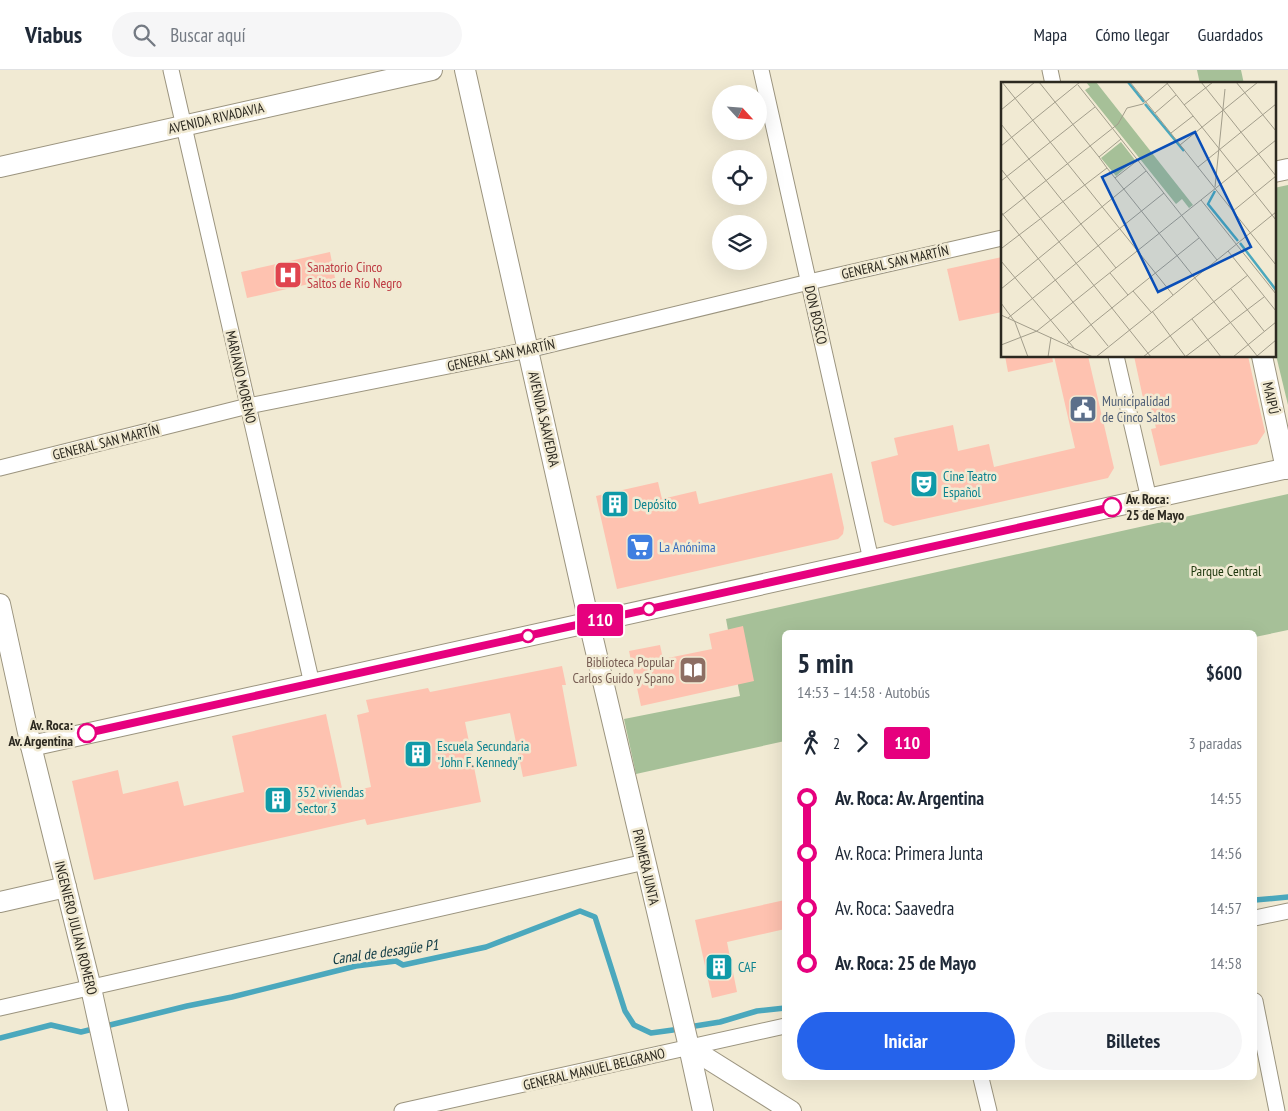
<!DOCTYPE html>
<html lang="es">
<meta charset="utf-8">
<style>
:root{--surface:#fff;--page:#f6f6f7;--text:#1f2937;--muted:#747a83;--line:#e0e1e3;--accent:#2563eb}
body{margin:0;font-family:"PT Sans Narrow",sans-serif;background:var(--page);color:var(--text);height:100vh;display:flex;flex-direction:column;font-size:19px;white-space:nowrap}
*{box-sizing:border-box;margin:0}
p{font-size:16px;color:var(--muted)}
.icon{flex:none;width:28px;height:28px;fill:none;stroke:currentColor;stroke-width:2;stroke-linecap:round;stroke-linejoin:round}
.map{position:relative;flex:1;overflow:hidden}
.side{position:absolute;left:782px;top:560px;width:475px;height:450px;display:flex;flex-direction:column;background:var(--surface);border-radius:8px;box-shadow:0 5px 20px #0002}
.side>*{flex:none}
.badge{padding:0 10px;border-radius:4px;font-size:18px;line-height:32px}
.needle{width:32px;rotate:116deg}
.controls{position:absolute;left:712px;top:15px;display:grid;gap:10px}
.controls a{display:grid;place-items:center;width:55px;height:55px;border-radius:50%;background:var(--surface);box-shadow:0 5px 20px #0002;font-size:25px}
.map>.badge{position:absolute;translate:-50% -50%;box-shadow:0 0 0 2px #fff}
.legs{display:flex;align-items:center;gap:8px;height:55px;padding:0 15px;font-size:16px}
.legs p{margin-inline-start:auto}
.overview{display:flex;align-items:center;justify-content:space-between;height:85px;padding:0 15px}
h1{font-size:28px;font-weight:800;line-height:38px}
.button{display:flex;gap:10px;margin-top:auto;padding:10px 15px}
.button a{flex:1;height:58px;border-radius:30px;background:var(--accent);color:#fff;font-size:20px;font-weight:800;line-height:58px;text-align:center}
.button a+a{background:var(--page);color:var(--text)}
ul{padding:0 15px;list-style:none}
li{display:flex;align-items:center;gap:18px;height:55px;font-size:19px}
li i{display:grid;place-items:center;width:8px;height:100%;margin:0 6px;background:currentColor}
li i::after{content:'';width:12px;height:12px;margin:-6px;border:4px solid;border-radius:50%;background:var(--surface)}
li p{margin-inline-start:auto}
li:first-child i{background:linear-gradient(#0000 50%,currentColor 0)}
li:last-child i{background:linear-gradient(currentColor 50%,#0000 0)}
header{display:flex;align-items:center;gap:30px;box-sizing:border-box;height:70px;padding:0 25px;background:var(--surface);border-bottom:1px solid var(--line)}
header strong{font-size:24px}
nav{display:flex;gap:28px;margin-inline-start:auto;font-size:18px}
.search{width:350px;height:45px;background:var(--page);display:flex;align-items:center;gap:12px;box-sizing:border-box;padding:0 18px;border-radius:28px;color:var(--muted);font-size:19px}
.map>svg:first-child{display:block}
.green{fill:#a6c098}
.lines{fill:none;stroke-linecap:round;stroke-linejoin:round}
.stream{stroke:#4ba8bd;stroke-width:5.5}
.building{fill:#fec2b0}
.street-casing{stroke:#9b947f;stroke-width:17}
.secondary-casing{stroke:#9b947f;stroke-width:22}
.street{stroke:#fff;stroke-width:15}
.secondary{stroke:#fff;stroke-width:20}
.line-1-casing{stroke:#fff;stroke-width:11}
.line-1{stroke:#e6007e;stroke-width:8}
.stop-1-dot{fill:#fff;stroke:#e6007e;stroke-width:2.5}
.labels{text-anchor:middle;stroke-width:5;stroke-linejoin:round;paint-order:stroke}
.street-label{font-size:14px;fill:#2c2920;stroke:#f1ead3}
.health-label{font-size:14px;fill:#be3a42;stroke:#f1ead3;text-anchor:start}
.service-label{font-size:14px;fill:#4e5e75;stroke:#f1ead3;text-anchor:start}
.culture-label{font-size:14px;fill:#0d838f;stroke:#f1ead3;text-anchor:start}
.stop-label{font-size:14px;font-weight:bold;fill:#2c2920;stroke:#f1ead3;text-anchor:start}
.shop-label{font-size:14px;fill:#366cbe;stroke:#f1ead3;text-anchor:start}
.park-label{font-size:14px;fill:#1c350b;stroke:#f1ead3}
.education-label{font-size:14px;fill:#785e54;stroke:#f1ead3;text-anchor:end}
.water-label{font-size:15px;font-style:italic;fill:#0d3943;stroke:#f1ead3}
.inset-river{fill:none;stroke:#4ba8bd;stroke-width:2.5}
.inset-road{fill:none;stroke:#a29d8b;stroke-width:1}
.view{fill:#094eb8;fill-opacity:0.15;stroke:#094eb8;stroke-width:2.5}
.inset-edge{fill:none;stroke:#2c2920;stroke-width:2.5}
</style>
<header>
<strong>Viabus</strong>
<div class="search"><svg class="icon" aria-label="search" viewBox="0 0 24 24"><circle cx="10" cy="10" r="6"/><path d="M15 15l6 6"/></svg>Buscar aquí</div>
<nav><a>Mapa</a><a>Cómo llegar</a><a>Guardados</a></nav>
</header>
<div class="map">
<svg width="1288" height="1041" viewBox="0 0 1288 1041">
<rect width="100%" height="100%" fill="#f1ead3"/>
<g class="green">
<polygon points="1197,0 1241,0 1244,14 1200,14"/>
<polygon points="1288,115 1288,335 1274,277 1274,118"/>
<polygon points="1288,424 1288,560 1255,567 1255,562 785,562 785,671 636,704 624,649 740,626 726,549"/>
</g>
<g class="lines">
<g class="stream">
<polyline points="1255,830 1288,827"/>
<polyline points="110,955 187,936 232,927 356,896 396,891 403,895 486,877 580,841 595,847 625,941 634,955 651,963 673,960"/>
<polyline points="695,956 720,952 757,941 785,938"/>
<polyline points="0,968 51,955 81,962 89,960"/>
</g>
</g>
<g class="building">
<polygon points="330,182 335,208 247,228 241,202"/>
<polygon points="1002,187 1002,242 959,251 947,199"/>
<polygon points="1005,286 1052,286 1053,292 1008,302"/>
<polygon points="1054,286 1088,286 1114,398 1108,408 893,456 884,452 871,392 898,385 894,368 953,355 958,381 989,374 994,397 1075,378"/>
<polygon points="1134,286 1248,286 1265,362 1257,374 1160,396 1151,359 1156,358 1148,326 1143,328"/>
<polygon points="832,403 844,458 843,464 838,469 617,519 596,426 658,412 662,429 696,421 699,434"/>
<polygon points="743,556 754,611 641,636 629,581 660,575 663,589 712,579 709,564"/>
<polygon points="562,596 566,615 562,615 577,696 523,707 510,643 465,652 481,732 367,755 365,749 94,810 72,711 118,700 123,724 178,711 184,736 244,722 232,666 326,644 343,723 371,717 357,645 369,642 366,630 428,618 430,622"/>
<polygon points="785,830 785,859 727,872 737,922 712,928 695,850"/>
</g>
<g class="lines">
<defs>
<g id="street">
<polyline points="171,0 312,614"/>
<polyline points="761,0 871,490"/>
<polyline points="1050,0 1053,14"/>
<polyline points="1116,286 1149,429"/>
<polyline points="0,398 248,336 528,280 809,212 1002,168"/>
<polyline points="1255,848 1288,841"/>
<polyline points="1255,931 1277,1041"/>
<polyline points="0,938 645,792"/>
<polyline points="981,1008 989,1041"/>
<polyline points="402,1041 785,956"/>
</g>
<g id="secondary">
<polyline points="465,0 589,552 689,977 703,1041"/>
<polyline points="0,97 432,0"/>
<polyline points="1274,102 1288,99"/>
<polyline points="1262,286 1286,399"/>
<polyline points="0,534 31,676 91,918 118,1041"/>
<polyline points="31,676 1288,398"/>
<polyline points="0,832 66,817"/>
<polyline points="689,977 791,1041"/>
</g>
</defs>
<use href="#street" class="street-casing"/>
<use href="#secondary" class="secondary-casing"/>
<use href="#street" class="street"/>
<use href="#secondary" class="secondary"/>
</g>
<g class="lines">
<defs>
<polyline id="line-1" points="87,663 1112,437"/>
</defs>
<use href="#line-1" class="line-1-casing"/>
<use href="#line-1" class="line-1"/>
</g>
<defs>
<symbol id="hospital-square" viewBox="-11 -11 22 22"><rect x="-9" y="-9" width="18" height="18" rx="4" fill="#e0444e" stroke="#f1ead3"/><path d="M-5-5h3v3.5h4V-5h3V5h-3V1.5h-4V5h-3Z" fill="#fff"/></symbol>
<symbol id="civic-square" viewBox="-11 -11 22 22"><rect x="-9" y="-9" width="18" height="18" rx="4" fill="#5c6f8a" stroke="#f1ead3"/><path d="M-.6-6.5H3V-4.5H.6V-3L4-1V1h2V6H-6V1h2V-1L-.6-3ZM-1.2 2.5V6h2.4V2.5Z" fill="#fff"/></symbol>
<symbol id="theatre-square" viewBox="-11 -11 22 22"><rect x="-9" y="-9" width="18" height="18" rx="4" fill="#0f9aa8" stroke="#f1ead3"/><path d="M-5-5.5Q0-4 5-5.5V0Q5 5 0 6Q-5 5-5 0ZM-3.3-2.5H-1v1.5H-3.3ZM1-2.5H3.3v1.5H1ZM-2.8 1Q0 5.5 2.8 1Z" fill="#fff"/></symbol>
<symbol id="building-square" viewBox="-11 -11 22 22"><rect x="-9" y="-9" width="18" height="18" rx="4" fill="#0f9aa8" stroke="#f1ead3"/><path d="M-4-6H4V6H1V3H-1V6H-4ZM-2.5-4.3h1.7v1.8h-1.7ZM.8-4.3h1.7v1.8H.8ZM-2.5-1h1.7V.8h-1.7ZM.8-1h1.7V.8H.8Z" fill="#fff"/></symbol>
<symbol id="supermarket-square" viewBox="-11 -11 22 22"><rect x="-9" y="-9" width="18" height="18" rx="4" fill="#3f7fe0" stroke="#f1ead3"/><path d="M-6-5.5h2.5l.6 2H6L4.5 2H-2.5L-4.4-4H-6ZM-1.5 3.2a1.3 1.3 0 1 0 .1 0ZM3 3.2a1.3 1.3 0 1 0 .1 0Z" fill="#fff"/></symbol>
<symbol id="library-square" viewBox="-11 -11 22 22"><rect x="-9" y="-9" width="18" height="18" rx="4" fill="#8d6e63" stroke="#f1ead3"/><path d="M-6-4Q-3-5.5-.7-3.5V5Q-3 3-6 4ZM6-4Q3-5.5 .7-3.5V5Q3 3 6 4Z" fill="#fff"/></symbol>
</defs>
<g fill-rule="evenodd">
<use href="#hospital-square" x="272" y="189" width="32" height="32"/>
<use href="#civic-square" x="1067" y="323" width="32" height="32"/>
<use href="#theatre-square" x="908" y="398" width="32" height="32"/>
<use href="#building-square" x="599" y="418" width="32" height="32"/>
<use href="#supermarket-square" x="624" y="461" width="32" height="32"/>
<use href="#library-square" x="677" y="584" width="32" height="32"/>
<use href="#building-square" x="402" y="668" width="32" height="32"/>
<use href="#building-square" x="262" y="714" width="32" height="32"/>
<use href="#building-square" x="703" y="881" width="32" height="32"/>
</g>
<g class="stop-1-dot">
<circle cx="1112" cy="437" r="9"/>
<circle cx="649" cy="539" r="6"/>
<circle cx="528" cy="566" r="6"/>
<circle cx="87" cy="663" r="9"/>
</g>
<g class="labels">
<g class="street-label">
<text transform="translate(216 48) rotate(-13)" y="5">AVENIDA RIVADAVIA</text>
<text transform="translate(895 192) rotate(-13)" y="5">GENERAL SAN MARTÍN</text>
<text transform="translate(816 245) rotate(77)" y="5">DON BOSCO</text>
<text transform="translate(501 285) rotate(-12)" y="5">GENERAL SAN MARTÍN</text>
<text transform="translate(241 307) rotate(77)" y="5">MARIANO MORENO</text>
<text transform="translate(1271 328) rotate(78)" y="5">MAIPÚ</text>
<text transform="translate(544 349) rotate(77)" y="5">AVENIDA SAAVEDRA</text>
<text transform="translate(106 372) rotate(-14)" y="5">GENERAL SAN MARTÍN</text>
<text transform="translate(646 797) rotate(77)" y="5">PRIMERA JUNTA</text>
<text transform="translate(76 858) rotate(76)" y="5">INGENIERO JULIAN ROMERO</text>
<text transform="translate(594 999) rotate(-13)" y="5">GENERAL MANUEL BELGRANO</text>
</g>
<g class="health-label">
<text x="307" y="202">Sanatorio Cinco<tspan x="307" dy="16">Saltos de Río Negro</tspan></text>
</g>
<g class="service-label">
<text x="1102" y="336">Municipalidad<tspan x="1102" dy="16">de Cinco Saltos</tspan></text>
</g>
<g class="culture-label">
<text x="943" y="411">Cine Teatro<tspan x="943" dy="16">Español</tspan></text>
<text x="634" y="439">Depósito</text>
<text x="437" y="681">Escuela Secundaria<tspan x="437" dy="16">"John F. Kennedy"</tspan></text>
<text x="297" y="727">352 viviendas<tspan x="297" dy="16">Sector 3</tspan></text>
<text x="738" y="902">CAF</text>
</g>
<g class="stop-label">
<text x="1126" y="434">Av. Roca:<tspan x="1126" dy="16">25 de Mayo</tspan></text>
<text x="73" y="660" text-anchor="end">Av. Roca:<tspan x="73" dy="16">Av. Argentina</tspan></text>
</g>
<g class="shop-label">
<text x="659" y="482">La Anónima</text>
</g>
<g class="park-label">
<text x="1226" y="506">Parque Central</text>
</g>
<g class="education-label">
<text x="674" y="597">Biblioteca Popular<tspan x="674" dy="16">Carlos Guido y Spano</tspan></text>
</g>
<g class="water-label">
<text transform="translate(385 882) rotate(-8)" y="5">Canal de desagüe P1</text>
</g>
</g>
<g transform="translate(1001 12)">
<rect width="275" height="275" fill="#f1ead3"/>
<path d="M85,0h10l97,123 -4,3 -7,-9 -6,5 -91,-114 5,-3zM120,60l14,18 -19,16 -15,-18z" fill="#a6c098"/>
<path class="inset-river" d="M127,0l16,20M144,22l39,47M214,109l-7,13 30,37M239,161l36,47"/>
<path class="inset-road" d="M1,0l171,213M38,0l60,75M129,0l146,183M165,0l110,138M200,0l75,94M235,0l40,49M77,3l139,175 -121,97M183,23l29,-23M0,28l34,-28M154,31l21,-18M0,42l115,144M170,51l22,-17M120,57l-22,18 8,11 8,10 23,-18M179,63l78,-63M0,64l79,-64M197,85l78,-63M0,87l150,188M114,96l143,179M0,99l94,-74M214,105l10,-98M200,118l75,94M232,129l43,-35M0,130l107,134M0,134l117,-92 9,-16 16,-4 26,-22M1,166l105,-80M227,169l48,60M216,178l59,-48M0,179l73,87M109,191l18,22M0,207l145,-118M230,207l33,42M132,209l18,21M0,221l14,19 13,35M151,229l33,45M0,233l92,42M7,236l156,-125M191,237l29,38M66,262l132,-106M0,263l36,-14 239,-191M256,274l19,-16M47,275l3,-20M142,275l105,-82M184,275l79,-60M232,275l43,-35"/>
<path class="view" d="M194,50l56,115 -93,45 -56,-115z"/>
<rect width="275" height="275" class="inset-edge"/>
</g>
</svg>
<div class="controls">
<a><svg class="needle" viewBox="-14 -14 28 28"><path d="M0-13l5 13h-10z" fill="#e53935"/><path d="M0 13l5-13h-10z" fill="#747a83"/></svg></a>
<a><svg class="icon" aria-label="locate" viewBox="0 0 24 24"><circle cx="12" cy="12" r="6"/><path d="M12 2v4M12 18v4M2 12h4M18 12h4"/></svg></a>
<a><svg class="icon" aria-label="layers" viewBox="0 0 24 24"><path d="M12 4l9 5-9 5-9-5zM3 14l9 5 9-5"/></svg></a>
</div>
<b class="badge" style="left:600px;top:550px;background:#e6007e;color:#fff">110</b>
<section class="side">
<div class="overview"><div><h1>5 min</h1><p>14:53 – 14:58 · Autobús</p></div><b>$600</b></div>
<div class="legs"><svg class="icon" aria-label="walk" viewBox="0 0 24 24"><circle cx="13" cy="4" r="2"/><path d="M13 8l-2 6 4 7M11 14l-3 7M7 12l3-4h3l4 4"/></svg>2<svg class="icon" aria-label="forward" viewBox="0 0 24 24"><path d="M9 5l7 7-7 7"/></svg><b class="badge" style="background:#e6007e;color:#fff">110</b><p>3 paradas</p></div>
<ul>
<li><i style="color:#e6007e"></i><b>Av. Roca: Av. Argentina</b><p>14:55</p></li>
<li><i style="color:#e6007e"></i><span>Av. Roca: Primera Junta</span><p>14:56</p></li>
<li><i style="color:#e6007e"></i><span>Av. Roca: Saavedra</span><p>14:57</p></li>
<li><i style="color:#e6007e"></i><b>Av. Roca: 25 de Mayo</b><p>14:58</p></li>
</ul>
<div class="button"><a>Iniciar</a><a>Billetes</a></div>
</section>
</div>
